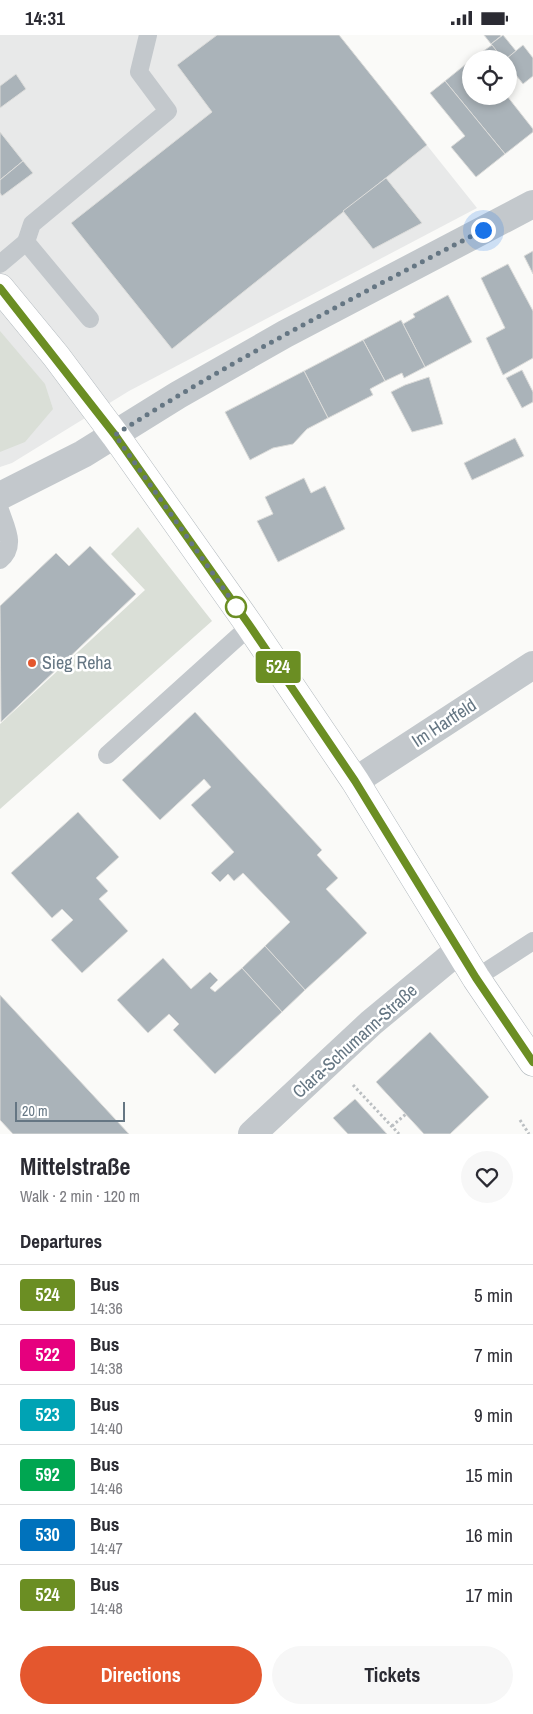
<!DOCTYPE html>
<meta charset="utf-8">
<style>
:root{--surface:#fff;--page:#f7f7f7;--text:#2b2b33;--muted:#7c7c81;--line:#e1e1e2;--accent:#e4572e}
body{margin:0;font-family:"Archivo Narrow",sans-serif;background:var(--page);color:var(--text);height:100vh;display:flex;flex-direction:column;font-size:19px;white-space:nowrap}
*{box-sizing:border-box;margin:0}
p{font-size:16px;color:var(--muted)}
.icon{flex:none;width:28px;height:28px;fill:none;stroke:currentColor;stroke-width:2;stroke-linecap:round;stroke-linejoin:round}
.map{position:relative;height:1099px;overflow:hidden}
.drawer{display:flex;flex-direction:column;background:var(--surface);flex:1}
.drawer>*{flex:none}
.badge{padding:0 10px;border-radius:4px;font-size:18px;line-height:32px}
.fabs{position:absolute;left:462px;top:15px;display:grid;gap:10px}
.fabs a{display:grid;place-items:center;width:55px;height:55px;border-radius:50%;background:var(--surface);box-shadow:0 2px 8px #0003;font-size:25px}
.scale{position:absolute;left:15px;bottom:12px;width:110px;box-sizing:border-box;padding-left:5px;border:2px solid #657683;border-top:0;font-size:14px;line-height:18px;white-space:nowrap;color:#657683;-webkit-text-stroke:4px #fff;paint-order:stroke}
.you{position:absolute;width:25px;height:25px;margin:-12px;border:4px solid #fff;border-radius:50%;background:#1a73e8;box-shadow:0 0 0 8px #1a73e833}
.map>.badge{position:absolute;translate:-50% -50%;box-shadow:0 0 0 2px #fff}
h2{padding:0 20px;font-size:19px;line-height:45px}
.round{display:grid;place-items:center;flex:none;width:52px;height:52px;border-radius:26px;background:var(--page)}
.head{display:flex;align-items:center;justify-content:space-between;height:85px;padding:0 20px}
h1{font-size:24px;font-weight:800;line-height:38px}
.cta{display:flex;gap:10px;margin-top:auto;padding:10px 20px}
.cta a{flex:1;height:58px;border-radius:30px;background:var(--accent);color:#fff;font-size:20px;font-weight:800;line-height:58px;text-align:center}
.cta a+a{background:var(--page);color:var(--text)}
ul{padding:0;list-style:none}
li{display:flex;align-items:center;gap:15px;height:60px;padding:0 20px;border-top:1px solid var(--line)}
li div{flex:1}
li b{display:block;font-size:19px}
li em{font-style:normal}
li .badge{min-width:55px;font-weight:700;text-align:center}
.status{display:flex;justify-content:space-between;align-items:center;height:35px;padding:0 25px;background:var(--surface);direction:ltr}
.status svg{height:14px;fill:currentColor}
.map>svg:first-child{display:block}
.built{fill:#e8e9e9}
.green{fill:#dadfd7}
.building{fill:#aab3b9;stroke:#dcdcda}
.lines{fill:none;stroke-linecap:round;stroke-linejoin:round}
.secondary-casing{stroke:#b3babf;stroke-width:29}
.path{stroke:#bbbfc2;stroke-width:3;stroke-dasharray:2.5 2.5;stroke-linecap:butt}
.service{stroke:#c3c8cc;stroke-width:18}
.minor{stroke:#c3c8cc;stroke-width:28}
.secondary{stroke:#fff;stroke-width:28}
.line-casing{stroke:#fff;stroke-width:11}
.line{stroke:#6b8e23;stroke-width:8}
.walk{stroke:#657683;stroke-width:5;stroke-dasharray:0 9}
.stop-dot{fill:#fff;stroke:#6b8e23;stroke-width:2.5}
.poi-dot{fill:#e4572e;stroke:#fff;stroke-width:2}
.labels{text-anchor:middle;stroke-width:5;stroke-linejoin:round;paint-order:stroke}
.poi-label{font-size:18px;fill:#657683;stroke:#fff;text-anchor:start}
.street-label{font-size:18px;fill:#657683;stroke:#fff}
</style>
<div class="status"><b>14:31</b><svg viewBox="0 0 49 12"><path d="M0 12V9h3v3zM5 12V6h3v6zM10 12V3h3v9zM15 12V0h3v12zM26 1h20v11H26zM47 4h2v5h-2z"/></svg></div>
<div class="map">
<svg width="533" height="1099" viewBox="0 0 533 1099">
<rect width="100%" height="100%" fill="#fafaf8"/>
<polygon class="built" points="0,0 339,0 477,173 129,356 12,428 0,432"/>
<g class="green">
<polygon points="0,296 45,349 53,374 25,407 0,417"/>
<polygon points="138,492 212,586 0,774 0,689 145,555 111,519"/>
</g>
<g class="building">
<polygon points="217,0 339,0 427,110 172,314 71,188 212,77 177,30"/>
<polygon points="484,0 500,0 501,1 491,9"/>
<polygon points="503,0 516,16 506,24 503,24 491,9"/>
<polygon points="492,10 503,24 487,24 482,17"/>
<polygon points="523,10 533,23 533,41 523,49 509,31 509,24 506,24"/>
<polygon points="471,25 471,61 507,61 533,94 533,97 505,119 445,46"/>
<polygon points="16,39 26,54 0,73 0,51"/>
<polygon points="445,46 505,119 476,142 451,112 465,101 430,58"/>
<polygon points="0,97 23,126 0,145"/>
<polygon points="23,126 33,138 2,161 0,158 0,145"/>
<polygon points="386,143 422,188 373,214 343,176"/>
<polygon points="533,216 533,239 524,221"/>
<polygon points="508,229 533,276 533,323 503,340 486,303 505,293 481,243"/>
<polygon points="448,260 472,307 425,332 403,289 415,282 413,279"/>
<polygon points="401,285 425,332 404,343 402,338 385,346 363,305"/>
<polygon points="363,305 385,346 370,354 373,360 328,383 304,336"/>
<polygon points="522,335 533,357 533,367 522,373 506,343"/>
<polygon points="304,336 328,383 307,394 293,409 273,413 250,425 225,377"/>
<polygon points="429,342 443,389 412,397 391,357 405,350"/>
<polygon points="515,403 524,421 472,445 464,428"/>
<polygon points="304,443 311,458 325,451 345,494 278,527 257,486 273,479 265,462"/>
<polygon points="90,511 136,559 1,687 0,571 56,518 69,531"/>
<polygon points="195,677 322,815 317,820 338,843 326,854 367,898 305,955 265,911 290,887 243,838 234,846 228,839 220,847 211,838 234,817 191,770 211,752 204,744 160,785 122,745"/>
<polygon points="78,777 119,822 96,843 108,856 99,864 128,896 82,938 51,905 73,885 62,874 52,883 11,838"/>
<polygon points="265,911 305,955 282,977 242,933"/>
<polygon points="163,923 191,954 210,937 218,945 210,953 215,957 242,933 282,977 215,1039 173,995 179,989 169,979 148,998 117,965"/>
<polygon points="0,960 129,1099 13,1099 0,1085"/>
<polygon points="430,997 489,1062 450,1099 424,1099 376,1047"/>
<polygon points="355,1064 387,1099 348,1099 333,1083"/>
</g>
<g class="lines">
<defs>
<polyline id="secondary" points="0,253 56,321 115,400 250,591 355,746 476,943 533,1027"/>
</defs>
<use href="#secondary" class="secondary-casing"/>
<g class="path">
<polyline points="353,1050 399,1099"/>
<polyline points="520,1085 529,1099"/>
<polyline points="392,1091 406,1079"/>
</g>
<g class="service">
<polyline points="0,229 26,207"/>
<polyline points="90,284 26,207 32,189 168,76 139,37 148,0"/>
<path d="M0,475c6,18 17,36 0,50"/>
<polyline points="107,720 250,591"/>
<polyline points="476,943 533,906"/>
</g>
<g class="minor">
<polyline points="0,461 83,419 178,360 285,299 533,169"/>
<polyline points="355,746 533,630"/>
<polyline points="252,1099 371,988 459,915"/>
</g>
<use href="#secondary" class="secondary"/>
</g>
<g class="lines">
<defs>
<polyline id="line" points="0,253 115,400 250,591 355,746 476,943 533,1027"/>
</defs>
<use href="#line" class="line-casing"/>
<use href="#line" class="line"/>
<path class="walk" d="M236,572l4,5 -125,-177c118,-76 244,-140 368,-205"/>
</g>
<circle class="stop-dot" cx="236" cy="572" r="10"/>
<circle class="poi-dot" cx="32" cy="628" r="5"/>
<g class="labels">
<g class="poi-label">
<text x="42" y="634">Sieg Reha</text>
</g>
<g class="street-label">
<text transform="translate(444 688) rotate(-33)" y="6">Im Hartfeld</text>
<text transform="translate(355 1006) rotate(-42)" y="6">Clara-Schumann-Straße</text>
</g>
</g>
</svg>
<div class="fabs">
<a><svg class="icon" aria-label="locate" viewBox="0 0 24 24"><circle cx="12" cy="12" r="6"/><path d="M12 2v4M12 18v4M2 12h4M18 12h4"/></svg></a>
</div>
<div class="scale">20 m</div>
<div class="you" style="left:483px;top:195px"></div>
<b class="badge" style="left:278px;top:632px;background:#6b8e23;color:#fff">524</b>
</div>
<section class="drawer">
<div class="head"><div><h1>Mittelstraße</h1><p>Walk · 2 min · 120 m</p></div><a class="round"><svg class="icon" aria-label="heart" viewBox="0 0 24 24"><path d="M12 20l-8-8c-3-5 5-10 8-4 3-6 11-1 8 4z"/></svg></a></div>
<h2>Departures</h2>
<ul>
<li><span class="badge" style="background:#6b8e23;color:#fff">524</span><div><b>Bus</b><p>14:36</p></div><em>5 min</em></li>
<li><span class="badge" style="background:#e6007e;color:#fff">522</span><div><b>Bus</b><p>14:38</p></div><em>7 min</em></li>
<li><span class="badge" style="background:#00a3b4;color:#fff">523</span><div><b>Bus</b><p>14:40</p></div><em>9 min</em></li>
<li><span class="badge" style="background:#00a651;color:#fff">592</span><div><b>Bus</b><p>14:46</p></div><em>15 min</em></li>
<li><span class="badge" style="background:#0072bc;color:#fff">530</span><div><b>Bus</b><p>14:47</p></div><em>16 min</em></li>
<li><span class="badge" style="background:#6b8e23;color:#fff">524</span><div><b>Bus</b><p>14:48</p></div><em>17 min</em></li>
</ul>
<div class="cta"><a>Directions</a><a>Tickets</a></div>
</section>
